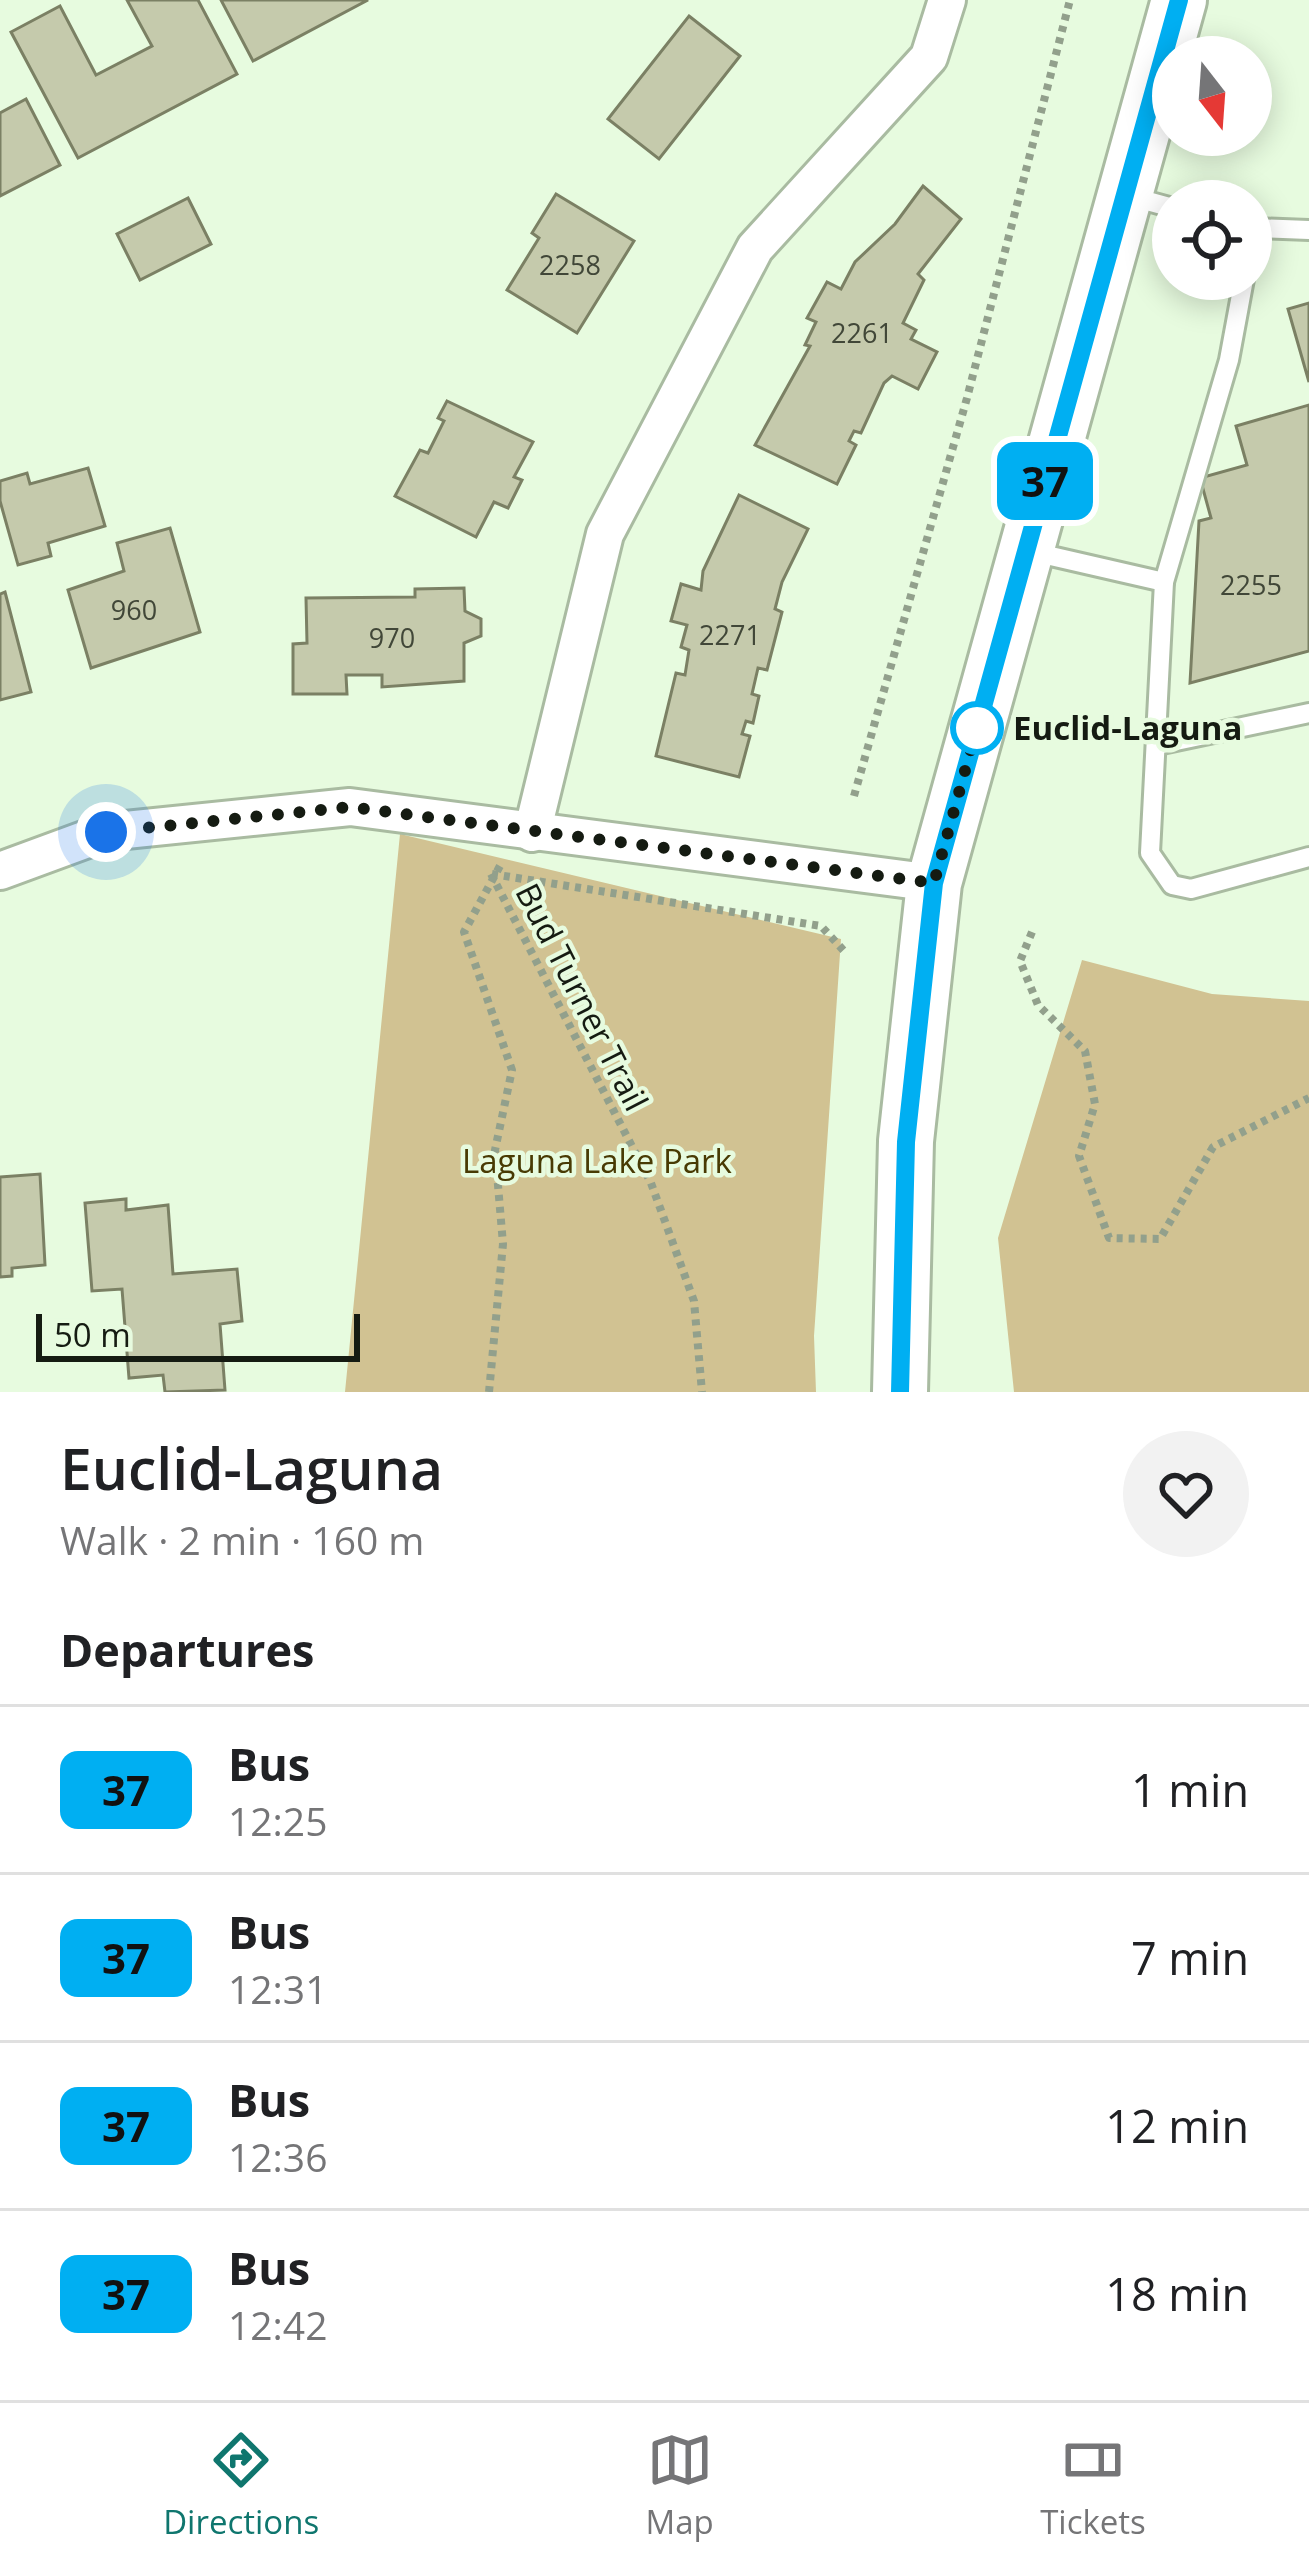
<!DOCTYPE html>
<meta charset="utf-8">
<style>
:root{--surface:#fff;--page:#f2f2f2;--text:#202124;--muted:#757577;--line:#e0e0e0;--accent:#0f766e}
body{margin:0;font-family:"Open Sans",sans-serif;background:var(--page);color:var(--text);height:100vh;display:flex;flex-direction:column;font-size:45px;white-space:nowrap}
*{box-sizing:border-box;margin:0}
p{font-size:39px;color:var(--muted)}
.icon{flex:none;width:66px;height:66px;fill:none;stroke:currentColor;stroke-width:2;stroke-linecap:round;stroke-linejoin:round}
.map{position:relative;height:1392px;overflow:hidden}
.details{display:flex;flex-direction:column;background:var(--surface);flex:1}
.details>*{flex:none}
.badge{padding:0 24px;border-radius:18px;font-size:42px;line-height:78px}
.needle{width:78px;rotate:163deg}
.controls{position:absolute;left:1152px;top:36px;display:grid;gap:24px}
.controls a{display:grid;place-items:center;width:120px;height:120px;border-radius:50%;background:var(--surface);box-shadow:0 6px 30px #0003;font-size:60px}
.scale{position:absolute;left:36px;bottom:30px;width:324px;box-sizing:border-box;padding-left:12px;border:6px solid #151b12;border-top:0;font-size:33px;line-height:42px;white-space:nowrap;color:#151b12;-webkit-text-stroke:9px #e7fbdf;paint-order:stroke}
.you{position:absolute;width:60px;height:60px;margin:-30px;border:9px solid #fff;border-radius:50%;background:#1a73e8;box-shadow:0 0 0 18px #1a73e833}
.map>.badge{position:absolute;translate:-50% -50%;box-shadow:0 0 0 6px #fff}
h2{padding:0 60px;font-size:45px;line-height:108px}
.round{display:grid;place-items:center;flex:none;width:126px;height:126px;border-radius:63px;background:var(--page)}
.head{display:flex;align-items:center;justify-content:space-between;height:204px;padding:0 60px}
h1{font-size:57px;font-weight:600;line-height:90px}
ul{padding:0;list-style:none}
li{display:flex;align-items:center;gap:36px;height:168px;padding:0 60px;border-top:3px solid var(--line)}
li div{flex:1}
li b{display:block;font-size:45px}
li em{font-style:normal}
li .badge{min-width:132px;font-weight:700;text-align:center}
.tab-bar{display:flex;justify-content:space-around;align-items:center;height:168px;border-top:3px solid var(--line);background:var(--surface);font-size:33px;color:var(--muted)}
.tab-bar a{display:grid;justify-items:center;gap:6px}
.tab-bar .selected{color:var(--accent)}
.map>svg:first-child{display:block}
.green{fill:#d1c292}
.building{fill:#c5caac;stroke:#7b8064;stroke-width:3}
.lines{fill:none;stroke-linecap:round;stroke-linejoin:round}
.lane-casing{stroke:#a9bba1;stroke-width:24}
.street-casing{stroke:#a9bba1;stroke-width:42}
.secondary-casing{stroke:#a9bba1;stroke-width:60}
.path{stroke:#92a08c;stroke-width:8;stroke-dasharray:6 6;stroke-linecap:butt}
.lane{stroke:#fff;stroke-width:18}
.street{stroke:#fff;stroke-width:36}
.secondary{stroke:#fff;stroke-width:54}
.line-casing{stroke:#fff;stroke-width:27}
.line{stroke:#00aff2;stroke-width:18}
.walk{stroke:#151b12;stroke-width:12;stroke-dasharray:0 21.6}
.stop-dot{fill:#fff;stroke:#00aff2;stroke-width:6}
.labels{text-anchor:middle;stroke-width:9;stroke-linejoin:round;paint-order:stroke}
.number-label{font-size:27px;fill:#414738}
.stop-label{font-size:33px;font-weight:bold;fill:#151b12;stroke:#e7fbdf;text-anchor:start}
.street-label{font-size:33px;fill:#151b12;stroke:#e7fbdf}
.park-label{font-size:33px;fill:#483a03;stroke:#e7fbdf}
</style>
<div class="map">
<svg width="1309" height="1392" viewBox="0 0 1309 1392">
<rect width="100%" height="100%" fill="#e7fbdf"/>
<g class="green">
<polygon points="400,834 841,939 814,1336 816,1392 345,1392"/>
<polygon points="1082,960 1212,994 1309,1001 1309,1392 1014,1392 998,1238"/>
</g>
<g class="building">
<polygon points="127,0 198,0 237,74 78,158 11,32 60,6 96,75 152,46"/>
<polygon points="221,0 368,0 253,61"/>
<polygon points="689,16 740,56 659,159 608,119"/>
<polygon points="26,99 60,165 0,196 0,113"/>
<polygon points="923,186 961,219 918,274 924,280 903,323 916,330 911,339 937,352 918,389 892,376 884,383 861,433 854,431 849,441 856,445 837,484 755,445 810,346 805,345 816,322 807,318 827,282 841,289 855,262 895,224"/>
<polygon points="556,194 634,241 577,333 507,290 539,238 532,233"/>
<polygon points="188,198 211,244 140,280 117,234"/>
<polygon points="1309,303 1309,382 1288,309"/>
<polygon points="447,401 533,442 514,477 522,480 508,508 494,502 476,537 395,496 420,450 428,453 444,421 438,418"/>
<polygon points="1309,405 1309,651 1190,683 1199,521 1211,518 1200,478 1247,465 1236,426"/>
<polygon points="88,468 105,526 48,543 51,556 18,565 0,501 0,481 27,473 30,484"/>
<polygon points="739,495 808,529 782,582 775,609 782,612 767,670 758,668 752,694 759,696 753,723 746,721 742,734 750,736 739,777 656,756 676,673 685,675 689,650 681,647 687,625 671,621 681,584 701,590 703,571"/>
<polygon points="170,528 200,632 91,668 68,590 124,571 117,543"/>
<polygon points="464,588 465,611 481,619 481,636 464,643 464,681 382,687 382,675 346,675 347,694 293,694 293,644 307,643 306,598 415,597 415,589"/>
<polygon points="5,592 31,692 0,700 0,594"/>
<polygon points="40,1174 45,1265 12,1268 12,1276 0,1277 0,1177"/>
<polygon points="126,1199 126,1210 168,1205 173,1274 237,1269 242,1321 220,1324 225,1390 165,1392 163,1375 129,1378 122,1289 92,1291 85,1203"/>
</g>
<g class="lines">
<defs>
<g id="lane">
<polyline points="1129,196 1173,208"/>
<polyline points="1251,240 1253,228 1309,230"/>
<polyline points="1244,279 1229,360 1164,582 1150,853 1172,885 1191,889 1309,857"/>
<polyline points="1029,551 1164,582"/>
<polyline points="1157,745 1309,713"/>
</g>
<g id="street">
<polyline points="532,833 605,534 755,248 929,57 947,0"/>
<polyline points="0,871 106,832 350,807 934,883"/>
</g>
<polyline id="secondary" points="900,1392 906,1141 934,883 1179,0"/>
</defs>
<use href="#lane" class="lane-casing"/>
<use href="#street" class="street-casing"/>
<use href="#secondary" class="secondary-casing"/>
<g class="path">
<polyline points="854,796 967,398 1070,0"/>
<polyline points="491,874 651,1183 694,1301 702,1392"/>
<polyline points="492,874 821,926 845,952"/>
<polyline points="1032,932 1020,961 1038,1005 1085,1051 1095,1104 1079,1156 1109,1238 1160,1239 1213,1147 1309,1098"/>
<polyline points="489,1392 503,1244 495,1150 512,1070 464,932 501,864"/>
</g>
<use href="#lane" class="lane"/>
<use href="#street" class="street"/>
<use href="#secondary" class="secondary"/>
</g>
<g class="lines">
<defs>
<polyline id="line" points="900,1392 906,1142 934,883 1179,0"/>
</defs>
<use href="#line" class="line-casing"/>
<use href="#line" class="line"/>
<polyline class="walk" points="106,832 350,807 934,883 981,713 977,728"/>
</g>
<circle class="stop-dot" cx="977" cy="728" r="24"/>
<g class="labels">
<g class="number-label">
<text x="570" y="275">2258</text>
<text x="862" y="343">2261</text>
<text x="1251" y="595">2255</text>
<text x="134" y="620">960</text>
<text x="730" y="645">2271</text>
<text x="392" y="648">970</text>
</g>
<g class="stop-label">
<text x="1013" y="740">Euclid-Laguna</text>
</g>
<g class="street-label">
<text transform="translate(582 997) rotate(63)" y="12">Bud Turner Trail</text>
</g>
<g class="park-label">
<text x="597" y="1173">Laguna Lake Park</text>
</g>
</g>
</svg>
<div class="controls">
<a><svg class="needle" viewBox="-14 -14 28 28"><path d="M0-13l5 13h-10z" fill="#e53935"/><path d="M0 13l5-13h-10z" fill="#757577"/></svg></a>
<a><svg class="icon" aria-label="locate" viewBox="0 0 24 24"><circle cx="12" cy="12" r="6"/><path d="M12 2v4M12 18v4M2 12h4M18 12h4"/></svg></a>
</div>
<div class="scale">50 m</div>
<div class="you" style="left:106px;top:832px"></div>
<b class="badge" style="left:1045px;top:481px;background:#00aff2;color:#111">37</b>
</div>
<section class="details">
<div class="head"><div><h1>Euclid-Laguna</h1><p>Walk · 2 min · 160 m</p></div><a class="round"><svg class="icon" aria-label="heart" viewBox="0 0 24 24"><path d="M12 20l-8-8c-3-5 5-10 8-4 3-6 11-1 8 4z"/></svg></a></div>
<h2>Departures</h2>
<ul>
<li><span class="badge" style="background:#00aff2;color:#111">37</span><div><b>Bus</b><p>12:25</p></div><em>1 min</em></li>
<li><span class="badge" style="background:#00aff2;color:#111">37</span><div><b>Bus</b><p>12:31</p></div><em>7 min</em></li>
<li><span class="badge" style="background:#00aff2;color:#111">37</span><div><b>Bus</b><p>12:36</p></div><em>12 min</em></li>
<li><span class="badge" style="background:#00aff2;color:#111">37</span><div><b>Bus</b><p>12:42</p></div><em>18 min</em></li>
</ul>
</section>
<nav class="tab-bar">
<a class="selected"><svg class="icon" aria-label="directions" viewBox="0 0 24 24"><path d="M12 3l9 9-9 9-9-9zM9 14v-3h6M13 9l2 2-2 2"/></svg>Directions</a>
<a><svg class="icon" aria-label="map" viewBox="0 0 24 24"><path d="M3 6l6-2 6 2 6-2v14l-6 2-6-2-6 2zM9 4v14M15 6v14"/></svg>Map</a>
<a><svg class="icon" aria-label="tickets" viewBox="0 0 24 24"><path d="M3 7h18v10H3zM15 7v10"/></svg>Tickets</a>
</nav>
